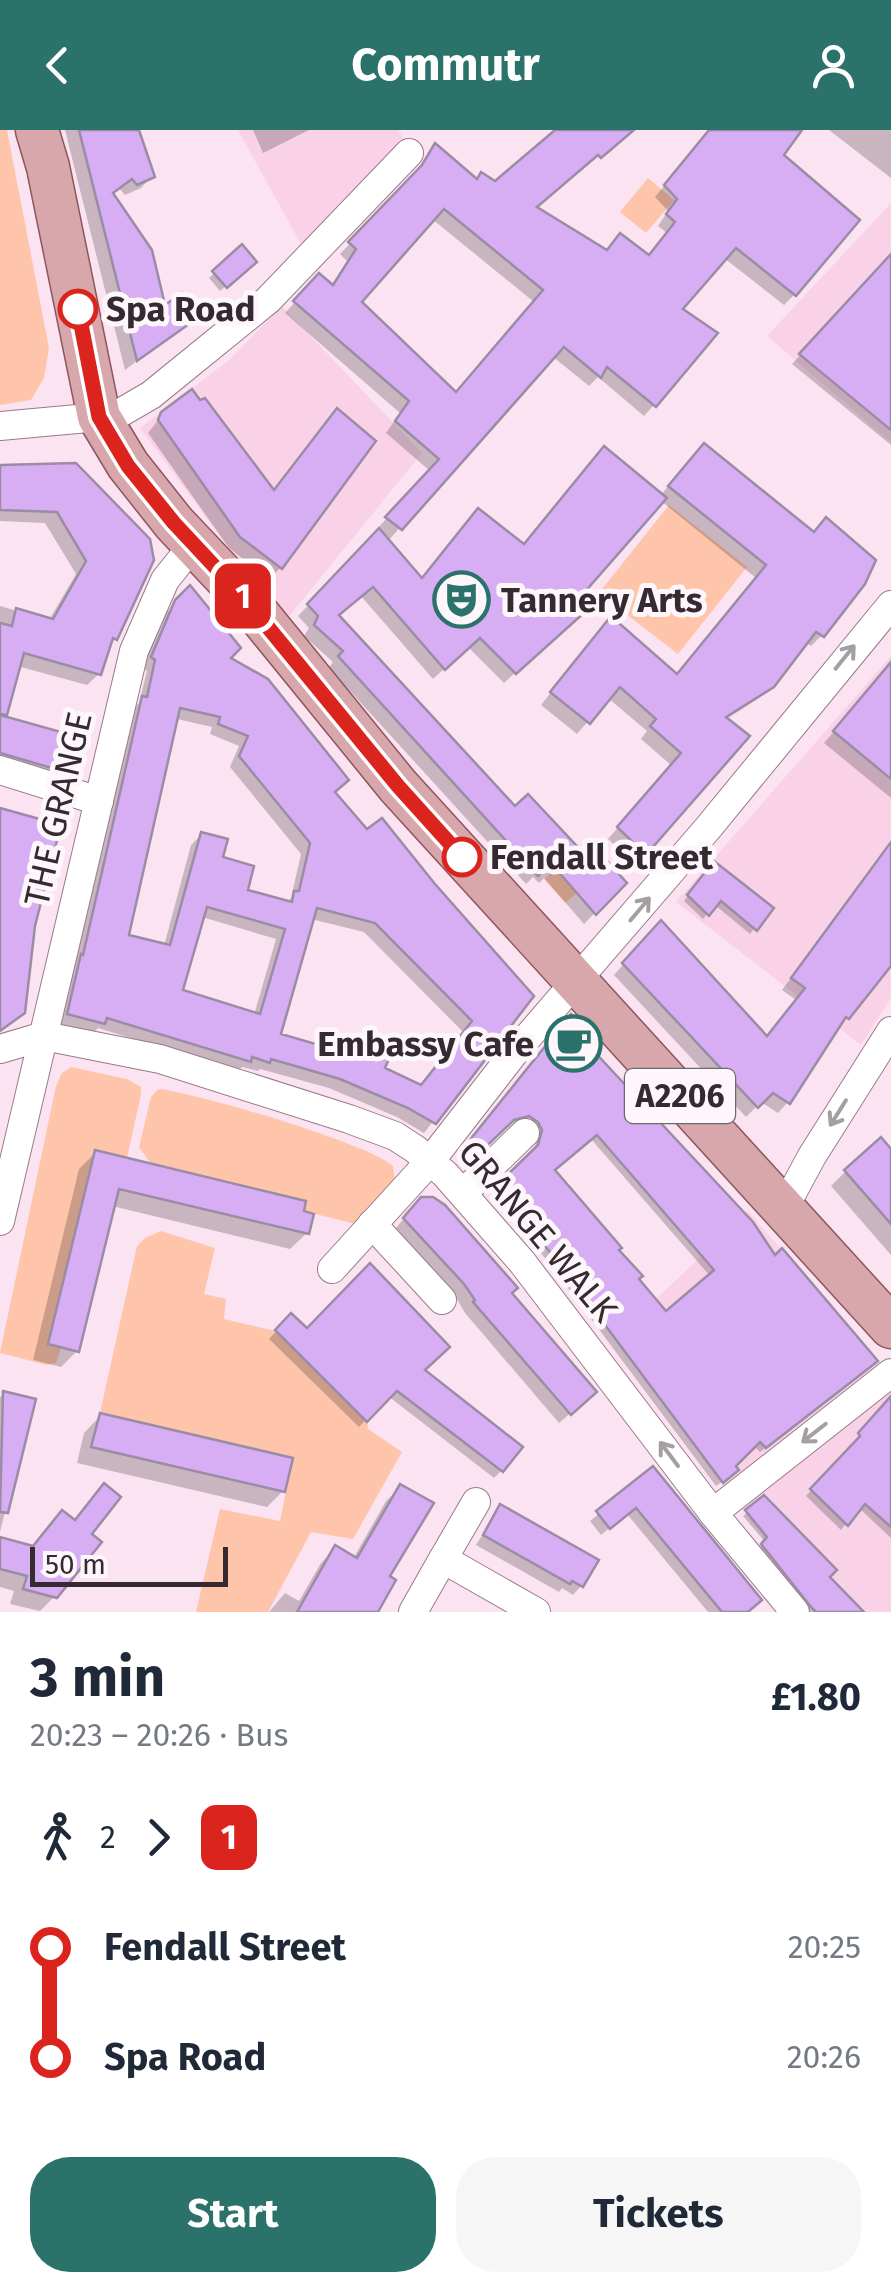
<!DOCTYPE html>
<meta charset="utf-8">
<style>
:root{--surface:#fff;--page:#f6f6f7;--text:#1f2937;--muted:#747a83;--accent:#2b726a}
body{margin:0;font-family:"Fira Sans",sans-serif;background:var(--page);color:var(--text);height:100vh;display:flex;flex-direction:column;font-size:38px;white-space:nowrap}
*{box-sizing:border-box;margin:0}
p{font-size:32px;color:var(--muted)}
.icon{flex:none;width:55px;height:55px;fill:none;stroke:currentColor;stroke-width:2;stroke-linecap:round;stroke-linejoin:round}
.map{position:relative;height:1482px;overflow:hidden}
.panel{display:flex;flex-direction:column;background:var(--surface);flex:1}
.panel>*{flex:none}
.badge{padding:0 20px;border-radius:15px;font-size:35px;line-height:65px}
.scale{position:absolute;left:30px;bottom:25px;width:198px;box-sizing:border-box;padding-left:10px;border:5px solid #352a30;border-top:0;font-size:28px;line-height:35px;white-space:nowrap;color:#352a30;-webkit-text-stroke:8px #fdf6fa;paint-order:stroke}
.map>.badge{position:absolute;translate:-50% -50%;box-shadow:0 0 0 5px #fff}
.legs{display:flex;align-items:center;gap:15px;height:110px;padding:0 30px;font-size:32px}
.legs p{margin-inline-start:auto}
.headline{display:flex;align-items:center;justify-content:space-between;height:170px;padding:0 30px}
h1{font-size:55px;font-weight:700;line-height:75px}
.button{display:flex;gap:20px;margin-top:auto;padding:20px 30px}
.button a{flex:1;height:115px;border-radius:40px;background:var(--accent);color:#fff;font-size:40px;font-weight:700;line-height:115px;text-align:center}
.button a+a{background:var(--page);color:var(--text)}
ul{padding:0 30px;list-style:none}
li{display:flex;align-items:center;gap:35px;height:110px;font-size:38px}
li i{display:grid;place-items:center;width:15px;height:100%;margin:0 12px;background:currentColor}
li i::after{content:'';width:25px;height:25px;margin:-12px;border:8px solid;border-radius:50%;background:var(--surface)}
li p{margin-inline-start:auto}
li:first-child i{background:linear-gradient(#0000 50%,currentColor 0)}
li:last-child i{background:linear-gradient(currentColor 50%,#0000 0)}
header{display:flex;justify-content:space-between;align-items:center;height:130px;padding:0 30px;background:var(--accent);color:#fff;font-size:45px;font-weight:700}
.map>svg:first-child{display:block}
.built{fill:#f9d2e8}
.green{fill:#fec5ab}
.shadow{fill:#0003;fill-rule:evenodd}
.building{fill:#d7adf4;stroke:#9b8ca6;stroke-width:2.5;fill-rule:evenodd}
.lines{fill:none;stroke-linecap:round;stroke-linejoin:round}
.street-casing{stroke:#977b8b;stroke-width:30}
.primary-casing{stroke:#8d565d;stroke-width:45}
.street{stroke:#fff;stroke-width:28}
.primary{stroke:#d7a7ac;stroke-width:42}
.oneway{stroke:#a49fa2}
.line-1-casing{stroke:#fff;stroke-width:22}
.line-1{stroke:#dc241f;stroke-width:15}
.stop-1-dot{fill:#fff;stroke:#dc241f;stroke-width:5}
.labels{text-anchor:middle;stroke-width:10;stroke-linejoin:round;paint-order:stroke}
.shield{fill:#fdf6fa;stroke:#71676d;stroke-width:2.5}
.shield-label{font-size:32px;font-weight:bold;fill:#352a30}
.stop-label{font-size:35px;font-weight:bold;fill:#352a30;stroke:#fdf6fa;text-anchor:start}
.poi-label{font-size:35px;font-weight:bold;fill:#352a30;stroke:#fdf6fa;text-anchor:start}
.street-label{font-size:35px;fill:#352a30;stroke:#fdf6fa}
</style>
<header><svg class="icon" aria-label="back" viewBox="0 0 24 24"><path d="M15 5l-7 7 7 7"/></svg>Commutr<svg class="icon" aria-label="person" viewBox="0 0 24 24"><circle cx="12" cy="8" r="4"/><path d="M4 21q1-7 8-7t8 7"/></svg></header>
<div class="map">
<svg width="891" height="1482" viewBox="0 0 891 1482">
<rect width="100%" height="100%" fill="#fce3f1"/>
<g class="built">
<polygon points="238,0 398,0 405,11 302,116"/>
<polygon points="891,73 891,312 767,206"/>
<polygon points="282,176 422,323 287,489 242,436 140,298 229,230"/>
<polygon points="891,526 891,868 861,915 676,772"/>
<polygon points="748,1081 891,1246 891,1482 816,1482 757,1418 765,1409 701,1327 748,1290 649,1176"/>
</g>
<g class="green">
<polygon points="0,0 7,0 49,218 44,248 31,270 0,275"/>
<polygon points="648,48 674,70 646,103 620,82"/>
<polygon points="669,375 747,437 678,524 599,463"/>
<polygon points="556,739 577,763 565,773 544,749"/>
<polygon points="71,937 127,949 141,957 141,964 127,1028 94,1021 48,1214 61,1218 56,1233 47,1235 0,1223 56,956 62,943"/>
<path d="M158,959c36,3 212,55 235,77l2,16 -40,42 -51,-13 1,-10 -154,-37 -12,-17 12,-50z"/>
<polygon points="161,1101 215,1118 204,1164 226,1169 224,1189 275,1201 367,1292 368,1299 402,1322 353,1409 311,1402 268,1482 196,1482 220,1379 280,1391 293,1328 100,1283 137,1116 145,1108"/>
</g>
<g class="shadow">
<polygon points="65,0 136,0 152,46 141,58 125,65 119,58 111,64 164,179 195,187 125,240"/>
<polygon points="253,0 309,0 263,23"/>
<path d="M559,0h72l-97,78 72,44 42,5 19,-24 -9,-7 10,-15 -13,-14 54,-67h90l-18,26 13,139 -10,10 -60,-47 -45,51 -25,96 -10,11 -46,-39 -9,9 -37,-30 -164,185 33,40 239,-85 33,-39 129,178 -11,11 -6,-4 -46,56 -34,22 -80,133 -11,11 -26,-25 64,-73 -31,-27 6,-8 -39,-33 -31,36 -36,-29 59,-74 76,46 80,-99 -95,-77 -81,92 1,20 -77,70 -36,-36 -35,32 -72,-83 -24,20 177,194 76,55 34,18 -40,41 -40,-46 -5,5 -6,-6 -7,7 -197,-216 4,-6 -29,-26 5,-8 -11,-12 82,-85 -3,-2 53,-58 -44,-38 14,-20 -115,-100 34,-37 12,10 16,-25 -7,-7 72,-75 23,-33 41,36 19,2zM432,89l102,83 -79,93 -97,-93z"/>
<polygon points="829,0 891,0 891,48"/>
<polygon points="242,118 254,131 220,161 209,148"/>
<polygon points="891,127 891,315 792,234"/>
<polygon points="163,284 272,362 326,293 281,437 269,449 229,418 148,303"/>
<polygon points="75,336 115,509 108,516 99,544 87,555 17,536 3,589 74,644 62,656 0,637 0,476 49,490 76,444 45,393 0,391 0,338"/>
<path d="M190,458l37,70 106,135 34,40 67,53 97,110 -107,137 -27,-16 -68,-29 -69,-19 -2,2 -16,-4 -4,4 -140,-43 -5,5 -35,-9 13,-57 4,-3 58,-255 6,-6 8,-32 -5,-4 24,-54zM177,589l35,8 -2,7 29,12 -9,21 71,87 -10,44 -5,5 -41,-11 -44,-57 -10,10 -27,101 -38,-9zM202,787l74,22 -22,76 -74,-23zM311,789l53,13 99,100 -43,56 -38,-18 -16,-23 -11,11 -77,-22z"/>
<polygon points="891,534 891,668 824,613"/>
<polygon points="891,713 891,829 836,899 788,972 778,983 761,972 746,987 614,845 650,804 766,908 796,870 782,860"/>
<polygon points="710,739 770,778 750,804 715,775 703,789 684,771"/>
<path d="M571,887l16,31 282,318 -109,86 -7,-7 -21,21 -1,9 -15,11 -163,-218 -61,-75 41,-40 5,-16 -16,-17 -17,5 -41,39 -7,-6 65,-85zM591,1009l119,137 -45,39 -113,-145z"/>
<polygon points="95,1023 301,1083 307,1103 290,1119 112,1076 77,1221 61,1237 33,1230 79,1039"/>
<polygon points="891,1023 891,1125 831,1056 846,1041"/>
<polygon points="411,1080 584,1272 559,1293 465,1183 454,1164 395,1099"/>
<polygon points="291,1186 307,1202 421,1241 501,1341 494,1348 388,1266 359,1297 269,1209"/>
<polygon points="4,1264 33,1271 0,1402 0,1267"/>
<polygon points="891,1271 891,1408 859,1378 841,1400 806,1366"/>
<polygon points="100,1286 283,1361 267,1377 77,1333 84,1303"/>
<polygon points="653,1339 746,1482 708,1482 627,1384 601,1405 590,1391"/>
<polygon points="401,1357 387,1447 375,1482 269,1482 285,1463 299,1471 321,1433 335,1418 353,1429 386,1371"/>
<polygon points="764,1369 827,1447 861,1482 810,1482 759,1419 765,1412 743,1386"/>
<polygon points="89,1372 89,1404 55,1466 40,1481 10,1474 14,1461 0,1457 0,1409 31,1418 62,1383 73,1392"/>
<polygon points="500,1377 581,1456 573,1465 562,1458 559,1462 476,1415"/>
</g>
<g class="building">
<polygon points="79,0 139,0 155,47 137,55 132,49 113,63 152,120 165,175 182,163 199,187 137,231"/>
<path d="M555,0h79l-33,28 -3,-3 -61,52 70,43 13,-17 29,22 26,-33 -9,-8 11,-15 -13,-14 45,-55h93l-18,25 76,65 -64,76 -60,-48 -53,61 35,24 -62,74 -49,-40 -6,11 -37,-31 -162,183 -17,-13 54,-58 -44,-38 14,-20 -116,-100 26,-28 14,12 23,-36 -8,-7 74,-77 13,-22 42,36 4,-7 14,9zM444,79l99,81 -87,102 -94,-90z"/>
<polygon points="242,114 257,132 227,158 212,141"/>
<polygon points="891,124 891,300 799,224"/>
<polygon points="192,259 200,270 205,268 274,360 337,278 376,311 282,439 240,407 158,290 161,282"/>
<polygon points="704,313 814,402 826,387 876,430 865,454 824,507 816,502 774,557 726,587 750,606 646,725 617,697 681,623 650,596 656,589 620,557 590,594 550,562 611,486 677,544 766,435 668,356"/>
<polygon points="604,316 667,368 584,463 595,473 516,544 480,508 445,540 373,457 339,485 515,676 528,664 592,732 599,722 627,753 596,785 556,739 551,744 545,738 538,746 338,526 343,521 314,495 318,486 307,474 379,398 422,448 478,378 524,414"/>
<polygon points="76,333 150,409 154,430 117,510 113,508 101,545 24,523 7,585 0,584 0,493 12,496 16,478 53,489 86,431 57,382 0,380 0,335"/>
<path d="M190,455l51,63 -10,10 37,21 81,101 -14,12 32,37 15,-11 53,66 99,112 -98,128 -28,-16 -68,-29 -69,-20 -1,4 -18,-6 -1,5 -144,-44 -2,6 -38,-10 14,-60 2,1 59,-259 5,1 8,-37 -4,-3 24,-57zM180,578l40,9 -2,7 30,12 -9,20 71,87 -11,48h-5l-2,11 -44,-12 6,-24 -31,-9 5,-18 -27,-7 -31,113 -41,-10zM207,777l78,22 -25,85 -77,-24zM317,778l58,15 97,98 -51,64 -36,-17 6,-14 -25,-10 -6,13 -79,-23z"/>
<polygon points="891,532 891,649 833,601"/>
<polygon points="0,585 86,609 76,645 0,623"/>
<polygon points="0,678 61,695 35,796 25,883 0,901"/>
<polygon points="891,712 891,836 849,889 846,887 790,974 773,963 758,978 622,833 661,790 767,906 805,858 791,848"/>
<polygon points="714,731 774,778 757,801 721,771 709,786 687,765"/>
<path d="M571,884l24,27 -5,6 163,175 22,33 7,-7 96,113 -112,87 -6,-6 -24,24 3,4 -16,13 -165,-221 -62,-76 42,-41 4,-15 -4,-8 -9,-6 -15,4 -43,41 -10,-10zM597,1005l117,135 -48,41 -27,-32 4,-3 -24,-26 3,-2 -67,-78z"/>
<polygon points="881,1007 891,1019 891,1094 844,1040"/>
<polygon points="95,1020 306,1071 304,1081 314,1084 309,1104 119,1059 79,1222 48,1214"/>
<polygon points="421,1067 433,1067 445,1075 518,1158 512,1163 597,1262 571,1285 473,1172 475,1170 464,1154 403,1088"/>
<polygon points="370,1133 450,1217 425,1240 523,1317 503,1342 397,1261 367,1292 275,1200 291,1183 307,1198"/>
<polygon points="3,1261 36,1269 8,1383 0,1382"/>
<polygon points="891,1266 891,1397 865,1374 848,1396 810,1359 860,1306 858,1303"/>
<polygon points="100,1283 293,1328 285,1362 91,1317"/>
<polygon points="653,1336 762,1470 748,1482 722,1482 636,1378 610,1399 596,1381"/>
<polygon points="104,1353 121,1367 92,1404 102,1412 57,1468 23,1459 27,1446 0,1439 0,1407 33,1416 62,1380 75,1390"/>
<polygon points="400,1354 434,1373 390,1446 396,1450 378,1482 297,1482 335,1415 357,1428"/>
<polygon points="764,1365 837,1440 830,1447 864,1482 816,1482 811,1477 761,1414 767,1407 745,1380"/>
<polygon points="500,1374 599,1430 583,1457 572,1451 570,1454 483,1405"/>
</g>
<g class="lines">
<defs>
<g id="street">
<polyline points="0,296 99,287 120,283 151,265 268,170 409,23"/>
<polyline points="0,640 99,671"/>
<polyline points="0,919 44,906 160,929 349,989 395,1006 415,1019 445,1044 522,1132 713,1383 795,1482"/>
<polyline points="463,1063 525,1003"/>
<polyline points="784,1078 812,1026 891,901"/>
<polyline points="0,1091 134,521 165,450 193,415"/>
<polyline points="372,1094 442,1170"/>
<polyline points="332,1139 431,1030 514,923 708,698 891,475"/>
<polyline points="713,1383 891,1243"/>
<polyline points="443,1429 476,1372"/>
<polyline points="413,1482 443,1429 536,1482"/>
</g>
<polyline id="primary" points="37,0 48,37 99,287 128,335 174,393 245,468 398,656 891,1197"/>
</defs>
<use href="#street" class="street-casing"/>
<use href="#primary" class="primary-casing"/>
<use href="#street" class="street"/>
<use href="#primary" class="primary"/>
</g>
<defs><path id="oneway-shaft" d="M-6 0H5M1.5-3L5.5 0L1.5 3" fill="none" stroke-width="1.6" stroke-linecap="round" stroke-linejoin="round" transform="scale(2.5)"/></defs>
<g class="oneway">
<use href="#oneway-shaft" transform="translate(845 527) rotate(-51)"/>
<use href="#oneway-shaft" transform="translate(640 779) rotate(-50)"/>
<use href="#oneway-shaft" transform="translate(838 983) rotate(122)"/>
<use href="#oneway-shaft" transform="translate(814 1303) rotate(142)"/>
<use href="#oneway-shaft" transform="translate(669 1324) rotate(-127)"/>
</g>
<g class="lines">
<defs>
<polyline id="line-1" points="78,179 99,287 128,336 174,393 244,468 398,656 462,727"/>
</defs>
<use href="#line-1" class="line-1-casing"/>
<use href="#line-1" class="line-1"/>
</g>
<defs>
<symbol id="theatre-ring" viewBox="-11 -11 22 22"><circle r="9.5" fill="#fdf6fa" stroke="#2b726a" stroke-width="1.5"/><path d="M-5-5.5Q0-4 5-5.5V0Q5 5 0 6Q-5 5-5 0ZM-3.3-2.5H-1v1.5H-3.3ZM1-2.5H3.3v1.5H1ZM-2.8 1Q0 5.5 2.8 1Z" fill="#2b726a"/></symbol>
<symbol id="cafe-ring" viewBox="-11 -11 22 22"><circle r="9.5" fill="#fdf6fa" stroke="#2b726a" stroke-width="1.5"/><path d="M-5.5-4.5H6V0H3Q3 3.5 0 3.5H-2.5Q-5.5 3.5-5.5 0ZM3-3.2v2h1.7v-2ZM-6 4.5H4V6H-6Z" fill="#2b726a"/></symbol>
</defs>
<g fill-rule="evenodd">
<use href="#theatre-ring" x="430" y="438" width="63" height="63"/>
<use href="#cafe-ring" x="542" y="882" width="63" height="63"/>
</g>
<g class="stop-1-dot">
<circle cx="78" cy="179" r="18"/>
<circle cx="462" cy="727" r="18"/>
</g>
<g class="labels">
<rect class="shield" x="625" y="939" width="110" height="54" rx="8"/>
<g class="shield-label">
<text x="680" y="977">A2206</text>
</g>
<g class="stop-label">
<text x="106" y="191">Spa Road</text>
<text x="490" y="739">Fendall Street</text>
</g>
<g class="poi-label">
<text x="501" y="482">Tannery Arts</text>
<text x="534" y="926" text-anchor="end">Embassy Cafe</text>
</g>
<g class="street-label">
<text transform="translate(58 679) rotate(-77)" y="12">THE GRANGE</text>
<text transform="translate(538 1101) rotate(50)" y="12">GRANGE WALK</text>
</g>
</g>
</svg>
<div class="scale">50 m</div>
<b class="badge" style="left:243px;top:466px;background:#dc241f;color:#fff">1</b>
</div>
<section class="panel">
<div class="headline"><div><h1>3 min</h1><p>20:23 – 20:26 · Bus</p></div><b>£1.80</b></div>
<div class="legs"><svg class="icon" aria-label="walk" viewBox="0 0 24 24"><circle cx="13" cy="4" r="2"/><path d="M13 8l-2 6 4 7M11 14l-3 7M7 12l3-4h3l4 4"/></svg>2<svg class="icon" aria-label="forward" viewBox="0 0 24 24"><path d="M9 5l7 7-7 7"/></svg><b class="badge" style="background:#dc241f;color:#fff">1</b></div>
<ul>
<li><i style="color:#dc241f"></i><b>Fendall Street</b><p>20:25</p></li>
<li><i style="color:#dc241f"></i><b>Spa Road</b><p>20:26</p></li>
</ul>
<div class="button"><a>Start</a><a>Tickets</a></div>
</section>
